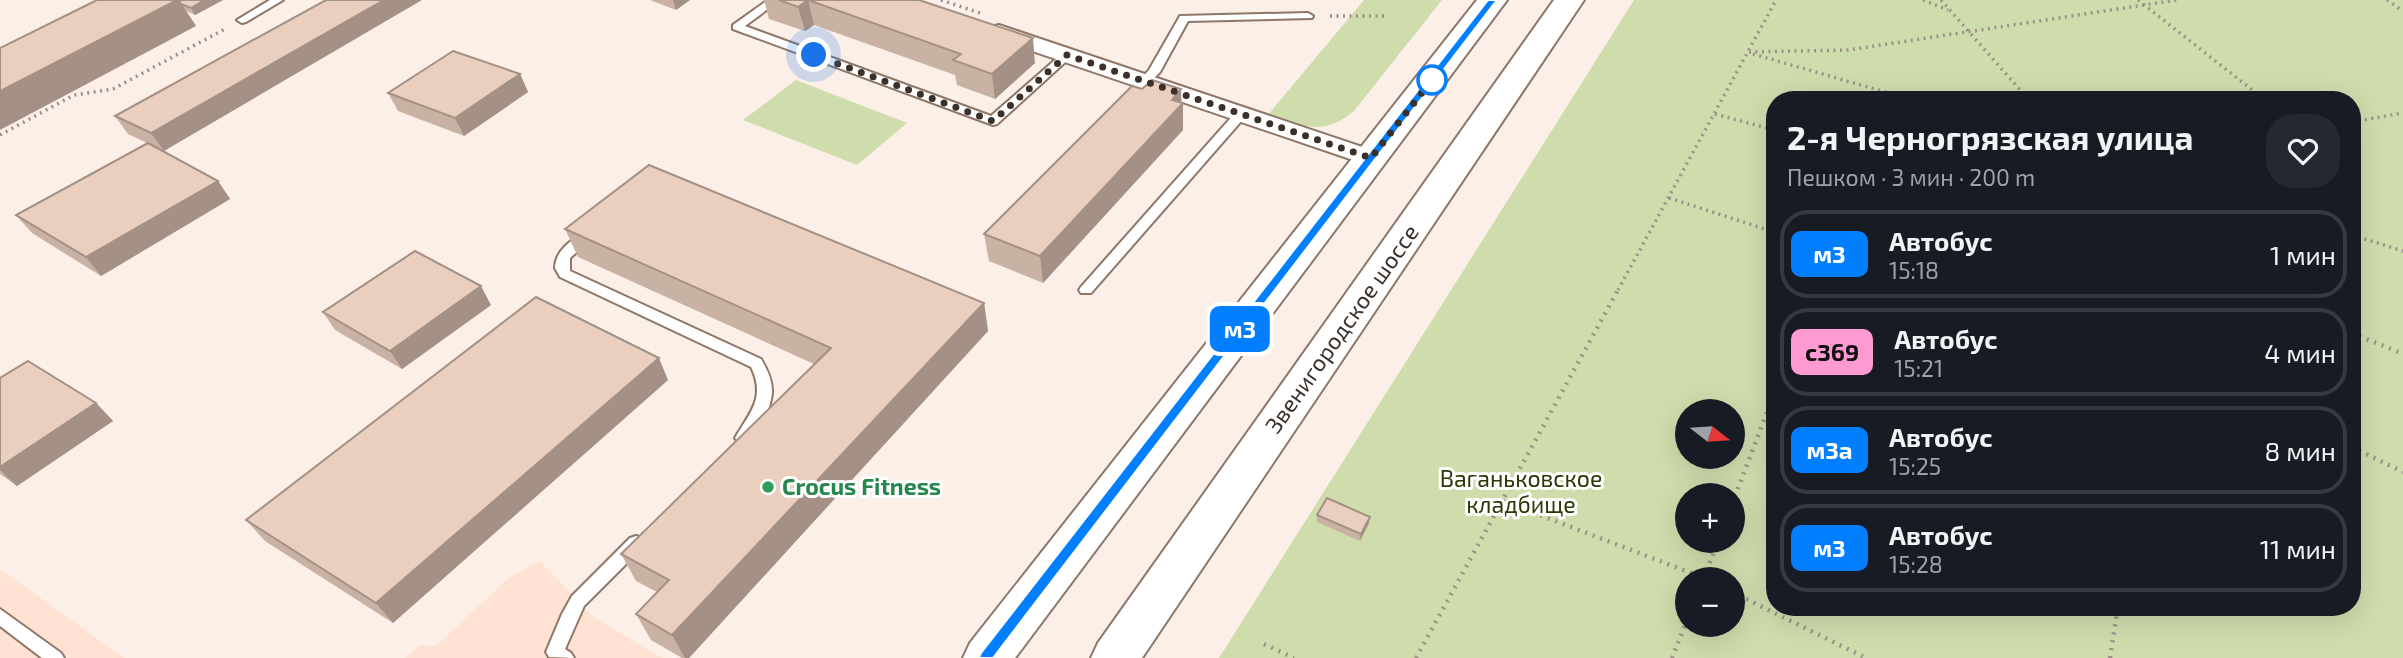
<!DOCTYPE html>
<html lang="ru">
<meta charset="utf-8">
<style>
:root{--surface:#171b24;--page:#242831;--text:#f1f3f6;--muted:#9ea1a6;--line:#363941}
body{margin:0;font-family:"Exo 2",sans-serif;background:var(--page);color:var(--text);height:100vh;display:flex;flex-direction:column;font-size:26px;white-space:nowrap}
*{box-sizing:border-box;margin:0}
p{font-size:23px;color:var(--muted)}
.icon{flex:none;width:38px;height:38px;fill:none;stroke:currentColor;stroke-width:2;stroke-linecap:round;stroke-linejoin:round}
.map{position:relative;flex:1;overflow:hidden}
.details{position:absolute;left:1766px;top:91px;width:595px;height:525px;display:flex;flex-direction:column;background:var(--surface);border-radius:28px;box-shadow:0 7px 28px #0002}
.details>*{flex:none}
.badge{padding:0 14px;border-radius:10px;font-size:24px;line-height:46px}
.needle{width:46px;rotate:107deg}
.fabs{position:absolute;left:1675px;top:399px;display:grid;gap:14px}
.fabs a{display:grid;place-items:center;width:70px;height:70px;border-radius:50%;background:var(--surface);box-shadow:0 7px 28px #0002;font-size:35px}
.you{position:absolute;width:35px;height:35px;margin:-18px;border:5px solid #fff;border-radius:50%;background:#1a73e8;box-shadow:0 0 0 10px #1a73e833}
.map>.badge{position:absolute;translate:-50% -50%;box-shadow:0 0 0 4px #fff}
.round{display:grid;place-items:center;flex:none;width:74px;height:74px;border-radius:28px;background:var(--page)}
.summary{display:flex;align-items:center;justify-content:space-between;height:119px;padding:0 21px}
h1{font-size:33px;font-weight:700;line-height:52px}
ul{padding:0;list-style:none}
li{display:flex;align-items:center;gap:21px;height:88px;margin:0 14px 10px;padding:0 7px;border:4px solid var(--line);border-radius:28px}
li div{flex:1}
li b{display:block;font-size:26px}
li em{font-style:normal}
li .badge{min-width:77px;font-weight:700;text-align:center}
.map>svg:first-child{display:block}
.built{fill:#ffe2d1}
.green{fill:#cfddad;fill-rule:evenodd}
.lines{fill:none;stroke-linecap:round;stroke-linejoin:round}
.lane-casing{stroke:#8f7667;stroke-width:4}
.street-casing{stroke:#8f7667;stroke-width:4}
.primary-casing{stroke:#8f7667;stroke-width:4}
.path-far1{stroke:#9c918a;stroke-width:3.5;stroke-dasharray:2 4.5;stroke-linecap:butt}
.path{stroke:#9c918a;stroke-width:4.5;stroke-dasharray:2 6;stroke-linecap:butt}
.lane{fill:#fff;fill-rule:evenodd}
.street{fill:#fff;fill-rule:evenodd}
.primary{fill:#fff;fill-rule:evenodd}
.wall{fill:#c9b1a3}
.shaded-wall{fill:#a49085}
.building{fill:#eacebe;stroke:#a49085;stroke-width:2}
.line{fill:#027fff;stroke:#fff;stroke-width:2}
.walk{stroke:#3b302a;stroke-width:7;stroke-dasharray:0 12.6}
.stop-dot{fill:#fff;stroke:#027fff;stroke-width:3.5}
.leisure-dot{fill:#2e9e5b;stroke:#fff;stroke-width:2.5}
.labels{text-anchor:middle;stroke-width:6;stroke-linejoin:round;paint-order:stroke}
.street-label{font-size:23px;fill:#3b302a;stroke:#fff}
.park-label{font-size:23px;fill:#2c3703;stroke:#fff}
.leisure-label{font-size:23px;font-weight:bold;fill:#27864d;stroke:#fff;text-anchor:start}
</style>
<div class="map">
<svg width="2403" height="658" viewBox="0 0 2403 658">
<rect width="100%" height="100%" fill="#fbefe8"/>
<g class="built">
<polygon points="540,561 593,617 662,658 405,658 420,645 436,646 510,577"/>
<polygon points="0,569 124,658 0,658"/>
</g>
<g class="green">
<path d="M1364,0h78l-88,111c-31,26 -51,15 -86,4z"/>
<path d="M1634,0h769v658h-1184zM1774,100h578v507h-578zM1687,411h45v46h-45zM1687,495h45v46h-45zM1687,579h45v46h-45z"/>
<polygon points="796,80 907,123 857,165 743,120"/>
</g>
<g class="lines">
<defs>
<g id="lane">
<polygon points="270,0 283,0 246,22 242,23 237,20"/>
<polygon points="768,0 780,0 745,26 991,116 1063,53 1071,53 1073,55 997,124 993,125 733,29 733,25"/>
<polygon points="1308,13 1313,16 1312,18 1188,21 1160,72 1148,84 1140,84 1138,82 1149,70 1180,16"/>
<polygon points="1240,111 1246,115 1244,118 1091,293 1081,293 1079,290 1081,287 1236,112"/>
<path d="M588,232l7,4 -25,22v13l191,88c6,10 11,20 11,32 0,15 -16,57 -34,51l-3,-4c15,-26 31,-40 16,-71l-191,-90 -5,-9c0,-17 18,-31 33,-36z"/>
<polygon points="636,536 642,538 644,543 642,548 584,606 565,649 571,653 574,658 549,657 546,652 562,614 572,596 630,538"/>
<polygon points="0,609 61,653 64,658 42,658 0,626"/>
</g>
<polygon id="street" points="999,25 1380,153 1383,158 1380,163 1371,166 1362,163 991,37 988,32 991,27"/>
<g id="primary">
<polygon points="1477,0 1507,0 1015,658 963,658 970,643"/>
<polygon points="1554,0 1584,0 1142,658 1091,658 1098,643"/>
</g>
</defs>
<use href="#lane" class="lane-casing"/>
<use href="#street" class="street-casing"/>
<use href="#primary" class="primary-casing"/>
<g class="path-far1">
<polyline points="941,0 983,14"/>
<polyline points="1923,0 1948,10"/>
<polyline points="1941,0 2029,100"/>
<polyline points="2138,0 2265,100"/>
<polyline points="2387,0 2403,11"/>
<polyline points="1330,16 1387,16"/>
<polyline points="1749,52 1848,50 2177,0"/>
<polyline points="1753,54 1913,100"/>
<polyline points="1715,114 1774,130"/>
<polyline points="2352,122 2403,113"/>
<polyline points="0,135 74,95 113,89 225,29"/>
<polyline points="1669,198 1774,232"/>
<polyline points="2352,235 2403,251"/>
<polyline points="1618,290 1776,0"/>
</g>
<g class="path">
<polyline points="2352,333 2403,354"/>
<polyline points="2352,447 2403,472"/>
<polyline points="1503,501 1707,579"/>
<polyline points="1732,504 1774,394"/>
<polyline points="1704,578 1718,541"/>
<polyline points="1732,592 1866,658"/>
<polyline points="1264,644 1294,658"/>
<polyline points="1416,658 1619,288"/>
<polyline points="1672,658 1687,620"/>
<polyline points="2110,658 2118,607"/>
</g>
<use href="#lane" class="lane"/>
<use href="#street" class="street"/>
<use href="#primary" class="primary"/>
</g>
<g class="wall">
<polygon points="97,0 223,0 195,15 186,11 196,26"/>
<polygon points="326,0 164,151 155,147 218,181 230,199 101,276 32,233 16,215 147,143 128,134 115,116"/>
<polygon points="650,0 690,0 676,10"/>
<polygon points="764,0 919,0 1035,63 995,99 957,85 955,75 814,25 805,31 769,19"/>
<polygon points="520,74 528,92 464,136 398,111 388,93"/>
<polygon points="1142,89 1181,89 1183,130 1043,283 989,261 984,234"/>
<polygon points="565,229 984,303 988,331 689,658 682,658 651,640 636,614 657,592 636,581 621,554 814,364 578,257"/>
<polygon points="491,305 402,369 335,330 323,312"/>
<polygon points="0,378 96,403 113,421 17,486 0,474"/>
<polygon points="668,380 393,623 265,541 246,520"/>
<polygon points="1317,515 1369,523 1360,541 1317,522"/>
</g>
<g class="shaded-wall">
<polygon points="177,0 179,0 196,26 0,130 0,91"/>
<polygon points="205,0 223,0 195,15 191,8"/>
<polygon points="384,0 422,0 164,151 151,133"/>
<polygon points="673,0 690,0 676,10"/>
<polygon points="808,0 814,25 805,31 798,7"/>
<polygon points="1033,38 1035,63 995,99 992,74"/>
<polygon points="520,74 528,92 464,136 455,118"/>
<polygon points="1181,89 1181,105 1183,103 1183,130 1043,283 1040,256"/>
<polygon points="218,181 230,199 101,276 86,257"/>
<polygon points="481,286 491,305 402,369 390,351"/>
<polygon points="984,303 988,331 689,658 685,658 672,635"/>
<polygon points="659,358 668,380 393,623 376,603"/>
<polygon points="96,403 113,421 17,486 0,470 0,467"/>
<polygon points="1370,517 1369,523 1360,541 1361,534"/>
</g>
<g class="building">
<polygon points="97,0 177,0 0,91 0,48"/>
<polygon points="179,0 205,0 191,8 181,4"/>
<polygon points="326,0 384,0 151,133 115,116"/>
<polygon points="779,0 919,0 1033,38 992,74 953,60 961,54 808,0 798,7"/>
<polygon points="453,51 520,74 455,118 388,93"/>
<polygon points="1152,80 1181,89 1172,100 1183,103 1040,256 984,234 1132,86 1142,89"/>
<polygon points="148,143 218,181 86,257 16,215"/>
<polygon points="649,165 984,303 672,635 636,614 669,580 621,554 831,348 565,229"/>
<polygon points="415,251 481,286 390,351 323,312"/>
<polygon points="536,297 659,358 376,603 246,520"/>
<polygon points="28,361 96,403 0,467 0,378"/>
<polygon points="1327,498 1370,517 1361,534 1317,515"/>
</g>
<polygon class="line" points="1488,0 1497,0 993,658 979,658 981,653"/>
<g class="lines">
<polyline class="walk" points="814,55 993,121 1067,55 1371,158 1438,72 1432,80"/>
</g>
<circle class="stop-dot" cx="1432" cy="80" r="14"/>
<circle class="leisure-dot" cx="768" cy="487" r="7"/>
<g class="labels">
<g class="street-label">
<text transform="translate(1342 329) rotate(-55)" y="8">Звенигородское шоссе</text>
</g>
<g class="park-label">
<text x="1521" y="487">Ваганьковское<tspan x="1521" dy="26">кладбище</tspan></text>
</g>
<g class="leisure-label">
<text x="782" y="495">Crocus Fitness</text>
</g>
</g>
</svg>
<div class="fabs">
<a><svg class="needle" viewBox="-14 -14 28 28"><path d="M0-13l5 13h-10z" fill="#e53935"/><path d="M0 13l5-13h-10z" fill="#9ea1a6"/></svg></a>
<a>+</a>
<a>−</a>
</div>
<div class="you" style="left:814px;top:55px"></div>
<b class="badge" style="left:1240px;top:329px;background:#027fff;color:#fff">м3</b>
<section class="details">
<div class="summary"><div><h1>2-я Черногрязская улица</h1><p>Пешком · 3 мин · 200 m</p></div><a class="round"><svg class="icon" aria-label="heart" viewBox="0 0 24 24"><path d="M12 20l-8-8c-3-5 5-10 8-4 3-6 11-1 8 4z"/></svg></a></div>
<ul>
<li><span class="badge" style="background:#027fff;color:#fff">м3</span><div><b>Автобус</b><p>15:18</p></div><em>1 мин</em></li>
<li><span class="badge" style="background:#ff9ad2;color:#111">с369</span><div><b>Автобус</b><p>15:21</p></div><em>4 мин</em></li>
<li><span class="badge" style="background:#027fff;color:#fff">м3а</span><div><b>Автобус</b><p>15:25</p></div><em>8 мин</em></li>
<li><span class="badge" style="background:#027fff;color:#fff">м3</span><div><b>Автобус</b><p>15:28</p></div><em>11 мин</em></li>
</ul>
</section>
</div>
